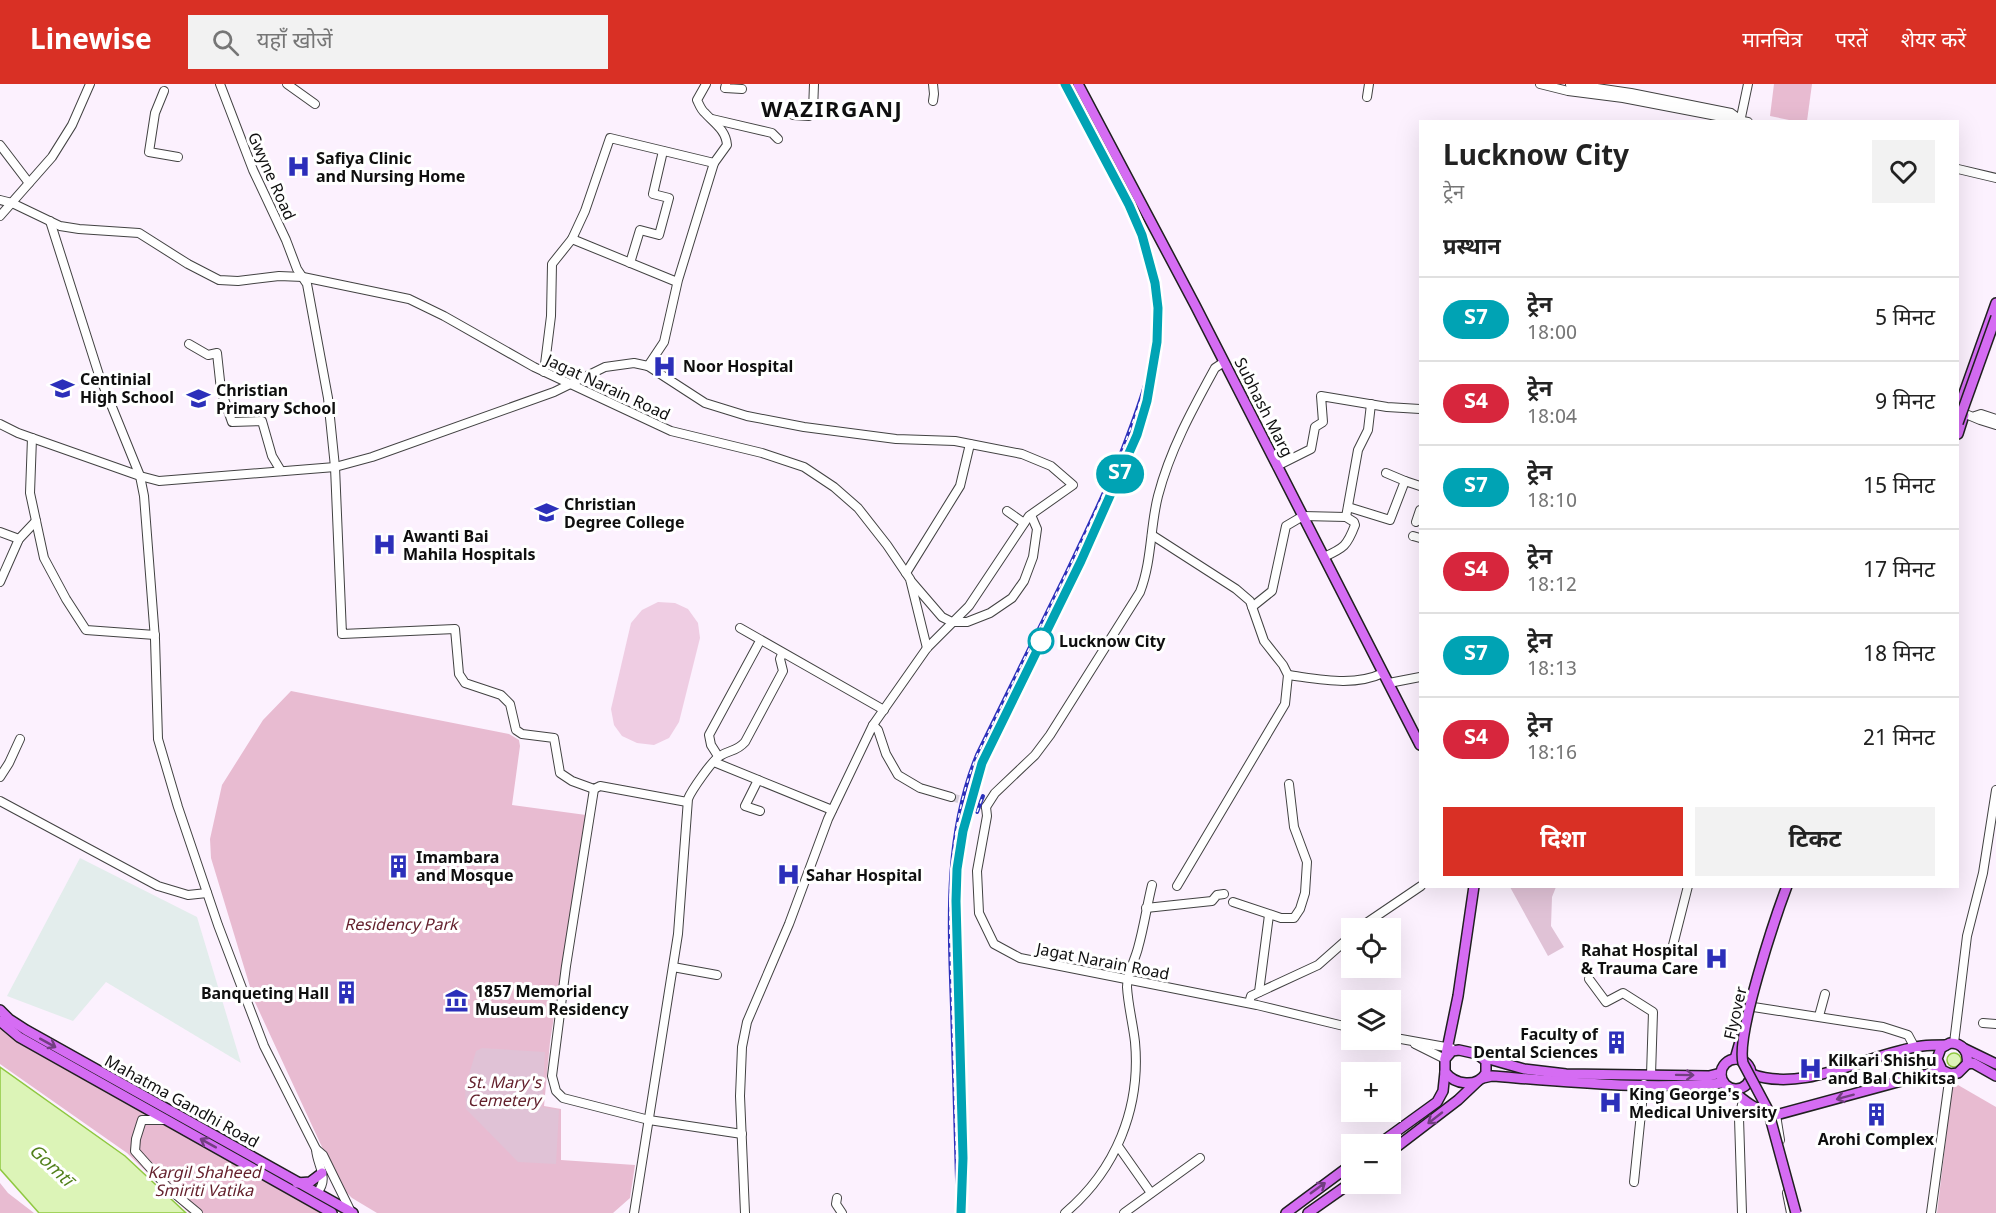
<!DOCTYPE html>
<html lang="hi">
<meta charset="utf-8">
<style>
:root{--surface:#fff;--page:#f2f2f2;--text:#222;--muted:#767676;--line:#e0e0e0;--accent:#d93025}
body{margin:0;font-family:Georgia,"Noto Sans Devanagari",serif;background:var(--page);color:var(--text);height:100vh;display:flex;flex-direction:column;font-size:22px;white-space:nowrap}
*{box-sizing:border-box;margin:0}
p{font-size:20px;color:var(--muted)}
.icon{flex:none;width:33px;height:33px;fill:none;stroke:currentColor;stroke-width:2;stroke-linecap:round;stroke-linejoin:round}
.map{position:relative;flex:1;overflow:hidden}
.details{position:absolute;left:1419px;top:36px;width:540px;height:768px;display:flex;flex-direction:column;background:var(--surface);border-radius:0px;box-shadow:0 6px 24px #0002}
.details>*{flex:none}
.badge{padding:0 12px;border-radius:20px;font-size:21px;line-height:39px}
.buttons{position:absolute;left:1341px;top:834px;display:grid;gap:12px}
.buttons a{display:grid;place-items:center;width:60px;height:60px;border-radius:0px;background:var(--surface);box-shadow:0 6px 24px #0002;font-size:30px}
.map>.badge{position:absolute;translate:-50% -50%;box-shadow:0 0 0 3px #fff}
h2{padding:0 24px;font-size:22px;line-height:54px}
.round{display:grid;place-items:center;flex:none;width:63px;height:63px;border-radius:0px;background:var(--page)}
.headline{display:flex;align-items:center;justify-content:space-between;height:102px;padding:0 24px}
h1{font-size:28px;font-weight:700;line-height:45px}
.action{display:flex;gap:12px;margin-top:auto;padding:12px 24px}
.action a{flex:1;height:69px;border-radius:0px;background:var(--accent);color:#fff;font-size:24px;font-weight:700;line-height:69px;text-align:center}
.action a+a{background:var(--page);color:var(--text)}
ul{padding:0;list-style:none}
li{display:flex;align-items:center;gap:18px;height:84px;padding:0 24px;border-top:2px solid var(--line)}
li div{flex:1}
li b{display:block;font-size:22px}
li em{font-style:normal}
li .badge{min-width:66px;font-weight:700;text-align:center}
header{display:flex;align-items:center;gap:36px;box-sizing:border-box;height:84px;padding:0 30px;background:var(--accent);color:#fff}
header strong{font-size:28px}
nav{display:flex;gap:33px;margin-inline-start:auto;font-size:21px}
.search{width:420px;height:54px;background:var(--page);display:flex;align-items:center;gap:15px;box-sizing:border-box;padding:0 21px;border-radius:0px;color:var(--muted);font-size:22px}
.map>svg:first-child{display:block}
.industrial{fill:#e3edec}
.green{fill:#e8bbd1}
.cemetery{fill:#e0c2d6}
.pitch{fill:#efcde3}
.water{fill:#dcf4b7;stroke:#8fc841;stroke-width:1.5}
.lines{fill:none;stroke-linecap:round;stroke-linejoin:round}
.minor-tunnel{stroke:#d8cfda;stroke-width:8;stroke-dasharray:8 4;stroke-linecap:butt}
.minor-casing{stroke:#424242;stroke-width:10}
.major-casing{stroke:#202020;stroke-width:12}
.minor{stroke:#fff;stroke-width:8}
.major{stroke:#d56cf3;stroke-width:9}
.rail-casing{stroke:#2c2fba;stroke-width:4}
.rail{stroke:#fff;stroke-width:1.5;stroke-dasharray:4.5;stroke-linecap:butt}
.major-bridge-casing{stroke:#202020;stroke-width:12;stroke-linecap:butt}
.major-bridge{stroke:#d56cf3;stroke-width:9}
.oneway{stroke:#723e81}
.line-casing{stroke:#fff;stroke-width:14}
.line{stroke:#00a3b4;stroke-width:9}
.stop-dot{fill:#fff;stroke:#00a3b4;stroke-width:3}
.labels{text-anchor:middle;stroke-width:6;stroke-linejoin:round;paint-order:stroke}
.poi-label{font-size:16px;font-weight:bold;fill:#0f0f0f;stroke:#fff;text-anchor:start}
.street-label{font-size:16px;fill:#0f0f0f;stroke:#fff}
.stop-label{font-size:16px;font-weight:bold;fill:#0f0f0f;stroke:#fff;text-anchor:start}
.park-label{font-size:16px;font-style:italic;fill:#64212d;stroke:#fff}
.water-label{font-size:18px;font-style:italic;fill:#51801a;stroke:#fff}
.district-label{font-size:22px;font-weight:bold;letter-spacing:1.5px;fill:#0f0f0f;stroke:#fff}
</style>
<header>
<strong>Linewise</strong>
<div class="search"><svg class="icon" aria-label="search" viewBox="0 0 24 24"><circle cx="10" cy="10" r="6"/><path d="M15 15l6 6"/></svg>यहाँ खोजें</div>
<nav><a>मानचित्र</a><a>परतें</a><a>शेयर करें</a></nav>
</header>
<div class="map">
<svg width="1996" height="1129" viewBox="0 0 1996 1129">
<rect width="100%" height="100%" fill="#fcf1fe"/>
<polygon class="industrial" points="80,774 197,833 241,979 106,898 73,937 7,912"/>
<g class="green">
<polygon points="1774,0 1812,0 1807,37 1794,37 1770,32"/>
<polygon points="291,607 509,650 519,656 520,662 512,721 586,731 550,958 544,1022 561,1025 561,1076 635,1081 630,1114 613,1129 377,1129 352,1114 340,1102 254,916 211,774 210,755 222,701 263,636"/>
<polygon points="0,941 98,1003 184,1050 324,1129 189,1129 127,1069 0,980"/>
<polygon points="1958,1001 1996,1023 1996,1129 1937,1129 1952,1004"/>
<polygon points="0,1099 8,1109 34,1129 0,1129"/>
</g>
<g class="cemetery">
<polygon points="1510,803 1556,803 1552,813 1551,842 1564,863 1548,872"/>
<polygon points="482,964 545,968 542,1023 559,1026 556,1080 518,1078 466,1025 465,1004 476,967"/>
</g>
<polygon class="pitch" points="658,518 675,519 688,525 698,539 700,554 679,638 669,654 654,661 637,659 622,652 614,641 611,625 631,539 642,526"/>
<g class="water">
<circle cx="1954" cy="976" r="7"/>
<polygon points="0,983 125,1072 186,1129 39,1129 0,1085"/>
</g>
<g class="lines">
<polyline class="minor-tunnel" points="951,713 984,722"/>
<defs>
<g id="minor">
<polyline points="220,0 253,86 286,156 297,185 307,200 328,314 335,383 342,550 455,545 459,590 465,599 501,611 510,620 516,646 522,650 554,654 560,689 572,697 594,705 600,702 687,718"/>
<polyline points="287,0 315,20"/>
<polyline points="726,0 725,4 742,5"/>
<polyline points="1540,0 1568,7 1623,14 1748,38"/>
<polyline points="1570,0 1631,9 1731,29 1739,35"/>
<polyline points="164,7 155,29 149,68 178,73"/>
<polyline points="1367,13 1369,0"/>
<polyline points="933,17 934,10 933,0"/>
<polyline points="793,31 809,32 813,27 814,0"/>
<polyline points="712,35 772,49 778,55"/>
<polyline points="1740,38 1748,0"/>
<polyline points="0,61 29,99"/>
<polyline points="1958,85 1996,94"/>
<polyline points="0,116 12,119 60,142 79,145 139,149 188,180 219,196 238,197 279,192 303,193 409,215 444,232 534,283 671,347 762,369 804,383 834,403 858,424 887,461 910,495 927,564"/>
<polyline points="0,132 52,73 72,41 90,0"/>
<path d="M50,137l49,154 41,101 4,20 11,143 3,100 20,68 40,118 46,121 52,103c1,17 14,29 1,44"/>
<polyline points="572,155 677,198"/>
<polyline points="630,179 640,146 659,151 669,114 653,110 663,67"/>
<polyline points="189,260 208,271 217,269 221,306 232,338 262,337 272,372 281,387"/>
<path d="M648,282l16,-24 14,-62 36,-117 13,-18c-1,-15 -13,-22 -22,-32 -4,-3 -6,-9 -8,-13l9,-16"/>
<polyline points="544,288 551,232 552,180 572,155 585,127 610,54 714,79"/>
<polyline points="1961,328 1980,336 1996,341"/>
<polyline points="1975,332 1981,330 1996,335"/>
<polyline points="0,340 18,349 140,392 159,397 335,383 372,373 554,308 605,283 634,279 648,282 705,319 747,332 804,343 896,355 955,357 1022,370 1051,382 1073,401 1029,432 969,522 927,564 873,641 828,735 789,840 747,938 742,963 740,1012 745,1129"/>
<polyline points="32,354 30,409 44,474 66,515 86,546 155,551"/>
<polyline points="1277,382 1311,365 1315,343 1323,338 1321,312 1387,323 1420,325"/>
<polyline points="1386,389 1405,397"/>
<polyline points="1348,423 1390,436 1405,397 1420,402"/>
<polyline points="1007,427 1024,439"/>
<polyline points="1346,433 1358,366 1368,346 1371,320"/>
<polyline points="1416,438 1420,426"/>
<polyline points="0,448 19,455"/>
<polyline points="1152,451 1236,505 1250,517 1264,557 1283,581 1288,591 1285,620 1177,802"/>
<polyline points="1413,452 1420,454"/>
<polyline points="906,489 960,402 970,360"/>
<polyline points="911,497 942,533 952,538 967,538 990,529 1012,514 1024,497 1033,473 1037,445 1031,431"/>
<polyline points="0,498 19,455 36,437"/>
<path d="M1252,523l20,-16 14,-65 17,-10 43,1 8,5 1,3c-8,21 -11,23 -31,32"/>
<polyline points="740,544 884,626"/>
<path d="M1288,591c31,4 66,12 95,-2"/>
<polyline points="1389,599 1420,593"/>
<polyline points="873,641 878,646 886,670 898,691 920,704 951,713"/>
<polyline points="718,672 711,661 709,651 760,557"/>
<polyline points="714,678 832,726"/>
<polyline points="0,693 9,679 20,655"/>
<polyline points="758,696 745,722 760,727"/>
<polyline points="594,705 566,882 552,992 556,1007 563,1014 649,1036 742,1050"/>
<polyline points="0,717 158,802 188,811 207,809"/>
<path d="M986,723l9,-14 40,-38 15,-20 90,-143c12,-31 10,-65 18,-96 12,-46 34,-86 57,-128l9,-6"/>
<polyline points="986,723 987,732 977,787 979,829 994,860 1020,874 1257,921 1352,944"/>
<polyline points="1233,818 1281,834 1294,834 1300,825 1305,809 1307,778 1294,743 1289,700"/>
<polyline points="1146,824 1212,817 1217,811 1224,810"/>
<polyline points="1359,844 1421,802"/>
<polyline points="1671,869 1688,802"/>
<polyline points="673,883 717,891"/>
<polyline points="1589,895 1606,918 1623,909 1653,928 1651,991"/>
<polyline points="1259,908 1269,831"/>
<polyline points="1249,919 1251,912 1318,881 1352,851"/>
<polyline points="1747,922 1883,943 1908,951 1915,964"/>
<polyline points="1819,932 1825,910"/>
<polyline points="1983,939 1996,940"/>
<polyline points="1390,953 1451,964"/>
<polyline points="1954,959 1967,852 1983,789 1996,706"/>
<polyline points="1415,960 1445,975"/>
<polyline points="1776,1031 1780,1056"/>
<polyline points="165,1036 142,1036 136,1055 135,1067 169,1105 198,1129"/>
<polyline points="1118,1062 1151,1109"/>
<polyline points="316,1065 323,1071 351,1128"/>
<polyline points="1634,1098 1644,1000"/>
<polyline points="1787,1109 1791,1129"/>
<polyline points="837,1114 836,1120 842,1129"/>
<path d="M634,1129l44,-279 10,-135c3,-8 25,-40 32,-43 11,-7 16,-4 25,-14l38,-71 -3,-12 2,-5"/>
<path d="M1065,1129c51,-43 76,-105 70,-171 -2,-18 -7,-37 -8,-55 0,-13 8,-27 11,-39 6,-21 9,-43 14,-63"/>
<polyline points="1124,1129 1200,1074"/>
<polyline points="1742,1129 1739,1034 1743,1016"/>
<polyline points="1931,1129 1950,990"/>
</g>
<g id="major">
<polyline points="1078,0 1195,221 1420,661"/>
<polyline points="1958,326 1996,219"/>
<polyline points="1958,350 1964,331"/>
<polyline points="0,926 9,935 26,946 353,1129"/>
<polyline points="0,937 19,953 332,1129"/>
<polyline points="1963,964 1996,980"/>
<path d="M1459,966l18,4 9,7v12c-9,15 -31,12 -41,-1v-13l7,-8z"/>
<polyline points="1482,973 1524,985 1566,990 1709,992 1721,989"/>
<circle cx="1736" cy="990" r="15"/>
<polyline points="1445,975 1458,912 1474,802"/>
<polyline points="1735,975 1741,954"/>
<polyline points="1967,980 1973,979 1996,992"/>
<path d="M1751,990c54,20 118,-21 171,-28 8,-1 16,-1 24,-1"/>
<path d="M1483,994l9,-2c76,6 155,14 231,7"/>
<path d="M1731,1005c14,13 26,22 45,26l166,-45 8,4 8,-1 9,-9c2,-13 -5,-21 -17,-21l-9,5 -4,11 5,11"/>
<polyline points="1379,1060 1437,1018 1443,1007 1445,988"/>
<polyline points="1390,1068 1458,1016 1477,998"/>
<polyline points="297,1099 310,1098 322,1089"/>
<polyline points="1286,1129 1352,1080"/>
<polyline points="1308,1129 1352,1098"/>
</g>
</defs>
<use href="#minor" class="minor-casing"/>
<use href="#major" class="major-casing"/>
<use href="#minor" class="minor"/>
<use href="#major" class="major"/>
<defs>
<g id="rail">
<polyline points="967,726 981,680"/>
<polyline points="977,728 983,712"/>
<path d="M958,1129c-2,-69 -4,-137 -6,-206 -3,-85 -8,-172 25,-252 29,-58 57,-117 86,-175 21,-44 42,-87 60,-132 17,-44 35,-91 32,-140 -5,-78 -58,-157 -94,-224"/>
</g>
</defs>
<use href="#rail" class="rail-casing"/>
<use href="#rail" class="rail"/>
<defs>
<g id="major-bridge">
<polyline points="1958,339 1996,233"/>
<path d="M1787,802c-12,32 -51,148 -44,177l25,47 28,103"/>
</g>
</defs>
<use href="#major-bridge" class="major-bridge-casing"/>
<use href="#major-bridge" class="major-bridge"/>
</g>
<defs><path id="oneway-shaft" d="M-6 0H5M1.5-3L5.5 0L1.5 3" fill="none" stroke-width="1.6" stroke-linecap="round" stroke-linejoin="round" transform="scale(1.5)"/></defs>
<g class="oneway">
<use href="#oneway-shaft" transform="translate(48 959) rotate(29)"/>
<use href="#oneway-shaft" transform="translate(1685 991) rotate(1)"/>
<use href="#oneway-shaft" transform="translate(1845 1013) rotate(165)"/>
<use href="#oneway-shaft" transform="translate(1435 1034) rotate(142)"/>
<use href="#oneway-shaft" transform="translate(208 1059) rotate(-151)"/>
<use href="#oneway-shaft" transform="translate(1318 1104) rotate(-36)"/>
</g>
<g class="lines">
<defs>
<polyline id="line" points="961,1129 963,1074 956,817 957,785 963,747 982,679 1081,477 1137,351 1147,317 1157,258 1158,224 1155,199 1142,151 1129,121 1065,0"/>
</defs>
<use href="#line" class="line-casing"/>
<use href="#line" class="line"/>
</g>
<defs>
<symbol id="hospital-bare" viewBox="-9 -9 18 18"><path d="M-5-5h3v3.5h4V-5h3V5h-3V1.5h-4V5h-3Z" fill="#2c2fba" stroke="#fff" stroke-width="2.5" paint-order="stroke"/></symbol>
<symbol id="school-bare" viewBox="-9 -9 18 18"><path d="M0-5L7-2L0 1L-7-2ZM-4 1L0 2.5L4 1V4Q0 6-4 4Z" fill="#2c2fba" stroke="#fff" stroke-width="2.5" paint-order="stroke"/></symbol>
<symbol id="university-bare" viewBox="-9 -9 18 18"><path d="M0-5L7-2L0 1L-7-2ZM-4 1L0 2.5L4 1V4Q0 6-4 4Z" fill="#2c2fba" stroke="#fff" stroke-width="2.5" paint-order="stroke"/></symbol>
<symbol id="building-bare" viewBox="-9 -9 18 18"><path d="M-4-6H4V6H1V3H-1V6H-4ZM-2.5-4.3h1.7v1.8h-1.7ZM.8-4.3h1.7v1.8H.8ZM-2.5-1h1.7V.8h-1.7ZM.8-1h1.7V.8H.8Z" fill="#2c2fba" stroke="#fff" stroke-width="2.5" paint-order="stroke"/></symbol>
<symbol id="museum-bare" viewBox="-9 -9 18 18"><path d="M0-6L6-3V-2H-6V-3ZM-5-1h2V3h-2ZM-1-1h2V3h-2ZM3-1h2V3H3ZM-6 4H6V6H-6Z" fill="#2c2fba" stroke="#fff" stroke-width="2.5" paint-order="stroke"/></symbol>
</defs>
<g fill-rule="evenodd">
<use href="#hospital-bare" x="282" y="66" width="33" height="33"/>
<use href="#hospital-bare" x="648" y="266" width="33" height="33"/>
<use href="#school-bare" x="46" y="288" width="33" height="33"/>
<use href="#school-bare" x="182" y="298" width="33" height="33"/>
<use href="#university-bare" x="530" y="412" width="33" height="33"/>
<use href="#hospital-bare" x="368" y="444" width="33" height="33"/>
<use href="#building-bare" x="382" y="766" width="33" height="33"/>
<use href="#hospital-bare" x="772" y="774" width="33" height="33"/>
<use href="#hospital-bare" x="1700" y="858" width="33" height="33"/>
<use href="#building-bare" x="330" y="892" width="33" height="33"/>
<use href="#museum-bare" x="440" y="900" width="33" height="33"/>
<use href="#building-bare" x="1600" y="942" width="33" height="33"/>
<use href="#hospital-bare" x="1794" y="968" width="33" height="33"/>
<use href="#hospital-bare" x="1594" y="1002" width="33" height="33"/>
<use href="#building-bare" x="1860" y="1014" width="33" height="33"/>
</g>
<circle class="stop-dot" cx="1041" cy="557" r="12"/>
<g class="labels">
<g class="poi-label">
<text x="316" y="80">Safiya Clinic<tspan x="316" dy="18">and Nursing Home</tspan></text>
<text x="683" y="288">Noor Hospital</text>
<text x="80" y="301">Centinial<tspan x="80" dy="18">High School</tspan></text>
<text x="216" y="312">Christian<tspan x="216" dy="18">Primary School</tspan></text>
<text x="564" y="426">Christian<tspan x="564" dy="18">Degree College</tspan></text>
<text x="403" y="458">Awanti Bai<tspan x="403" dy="18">Mahila Hospitals</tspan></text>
<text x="416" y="779">Imambara<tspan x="416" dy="18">and Mosque</tspan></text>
<text x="806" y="797">Sahar Hospital</text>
<text x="1698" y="872" text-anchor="end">Rahat Hospital<tspan x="1698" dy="18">&amp; Trauma Care</tspan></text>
<text x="475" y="913">1857 Memorial<tspan x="475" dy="18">Museum Residency</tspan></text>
<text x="329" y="915" text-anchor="end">Banqueting Hall</text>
<text x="1598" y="956" text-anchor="end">Faculty of<tspan x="1598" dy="18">Dental Sciences</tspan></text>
<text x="1828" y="982">Kilkari Shishu<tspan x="1828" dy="18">and Bal Chikitsa</tspan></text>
<text x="1629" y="1016">King George's<tspan x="1629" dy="18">Medical University</tspan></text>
<text x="1876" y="1061" text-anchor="middle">Arohi Complex</text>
</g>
<g class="street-label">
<text transform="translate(272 92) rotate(66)" y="6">Gwyne Road</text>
<text transform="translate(608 303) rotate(25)" y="6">Jagat Narain Road</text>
<text transform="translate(1264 323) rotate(63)" y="6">Subhash Marg</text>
<text transform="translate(1103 877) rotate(11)" y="6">Jagat Narain Road</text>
<text transform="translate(1735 929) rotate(-77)" y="6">Flyover</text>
<text transform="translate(182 1017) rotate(29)" y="6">Mahatma Gandhi Road</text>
</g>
<g class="stop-label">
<text x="1059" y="563">Lucknow City</text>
</g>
<g class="park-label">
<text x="401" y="846">Residency Park</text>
<text x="504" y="1004">St. Mary's<tspan x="504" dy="18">Cemetery</tspan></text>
<text x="204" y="1094">Kargil Shaheed<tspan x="204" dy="18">Smiriti Vatika</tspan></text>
</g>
<g class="water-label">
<text transform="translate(51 1081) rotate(43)" y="6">Gomtī</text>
</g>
<g class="district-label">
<text x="832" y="33">WAZIRGANJ</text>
</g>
</g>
</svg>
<div class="buttons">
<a><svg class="icon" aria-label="locate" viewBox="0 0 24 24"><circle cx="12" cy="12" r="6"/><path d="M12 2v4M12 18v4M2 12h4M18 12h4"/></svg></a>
<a><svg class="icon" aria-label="layers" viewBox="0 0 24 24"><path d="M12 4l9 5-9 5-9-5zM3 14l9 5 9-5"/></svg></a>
<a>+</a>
<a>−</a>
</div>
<b class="badge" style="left:1120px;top:390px;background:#00a3b4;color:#fff">S7</b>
<section class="details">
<div class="headline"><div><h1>Lucknow City</h1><p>ट्रेन</p></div><a class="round"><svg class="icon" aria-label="heart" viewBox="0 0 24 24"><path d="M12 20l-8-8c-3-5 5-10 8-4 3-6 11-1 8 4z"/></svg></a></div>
<h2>प्रस्थान</h2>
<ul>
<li><span class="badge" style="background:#00a3b4;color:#fff">S7</span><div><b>ट्रेन</b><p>18:00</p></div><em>5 मिनट</em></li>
<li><span class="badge" style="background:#d7263d;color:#fff">S4</span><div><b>ट्रेन</b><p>18:04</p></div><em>9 मिनट</em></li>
<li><span class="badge" style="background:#00a3b4;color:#fff">S7</span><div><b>ट्रेन</b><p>18:10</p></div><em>15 मिनट</em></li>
<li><span class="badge" style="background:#d7263d;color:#fff">S4</span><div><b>ट्रेन</b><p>18:12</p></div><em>17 मिनट</em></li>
<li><span class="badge" style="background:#00a3b4;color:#fff">S7</span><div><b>ट्रेन</b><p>18:13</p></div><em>18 मिनट</em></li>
<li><span class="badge" style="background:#d7263d;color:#fff">S4</span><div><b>ट्रेन</b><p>18:16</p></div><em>21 मिनट</em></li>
</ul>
<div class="action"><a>दिशा</a><a>टिकट</a></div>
</section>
</div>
